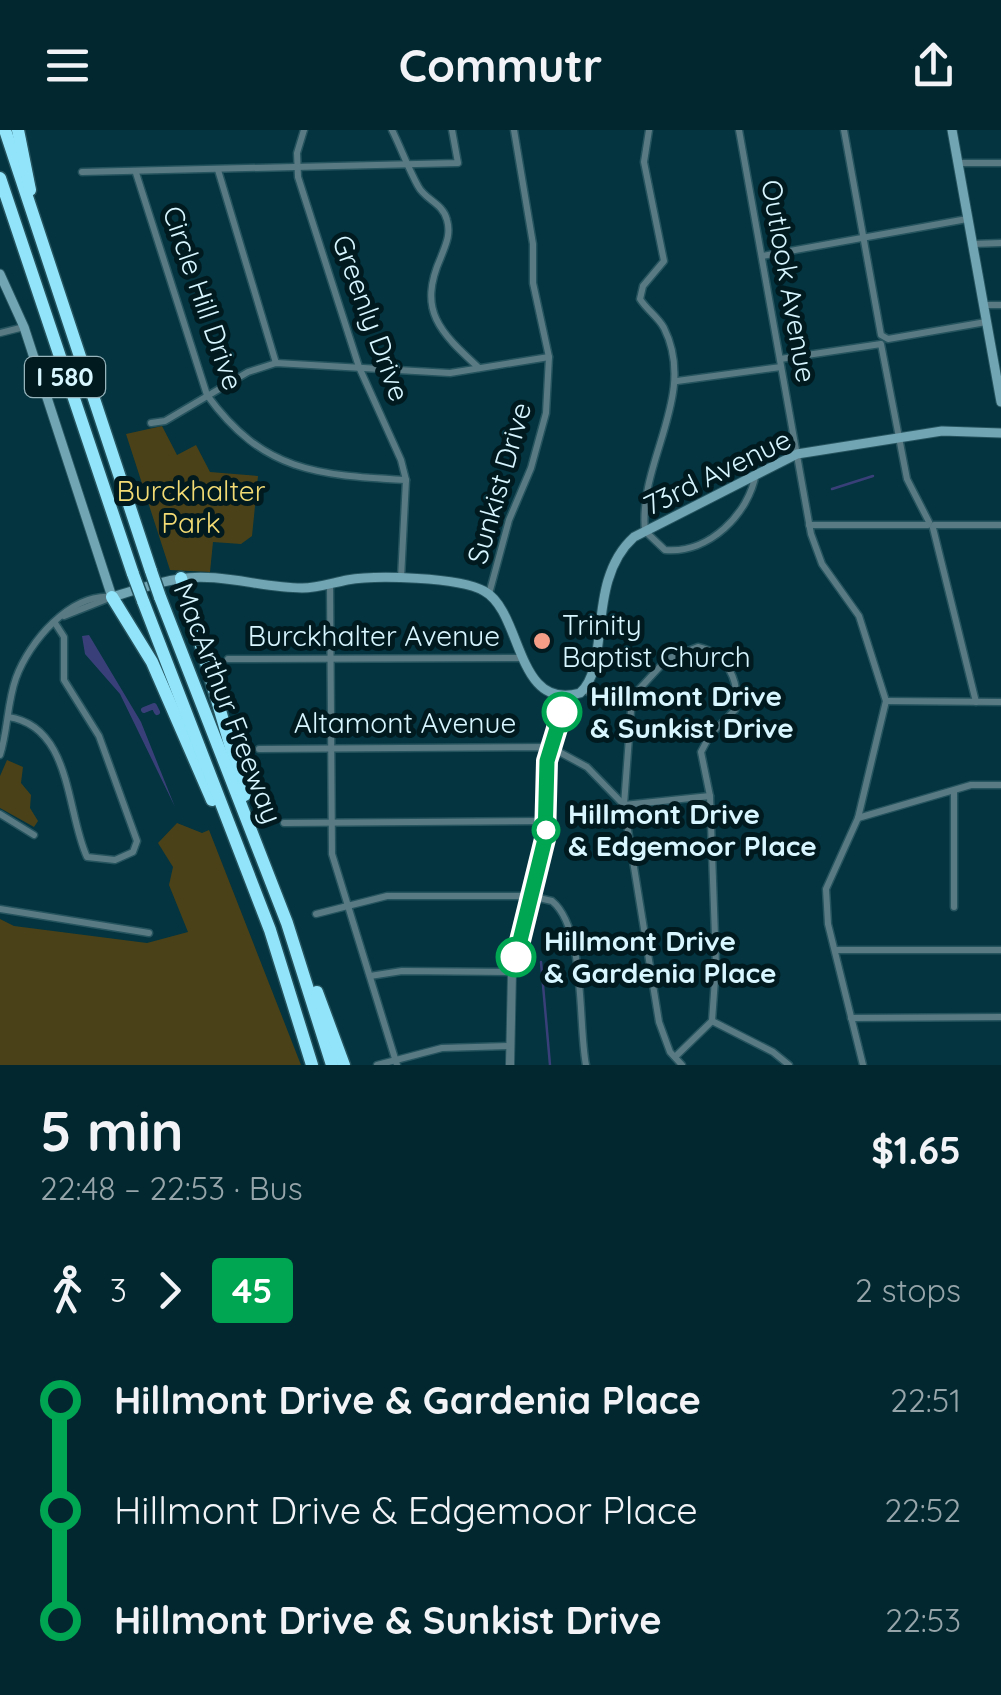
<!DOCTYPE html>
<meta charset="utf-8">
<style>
:root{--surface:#02272f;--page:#10333b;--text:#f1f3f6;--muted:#96a5aa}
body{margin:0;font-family:Quicksand,sans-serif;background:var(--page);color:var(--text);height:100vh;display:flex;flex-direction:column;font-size:38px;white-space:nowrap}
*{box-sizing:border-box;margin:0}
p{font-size:32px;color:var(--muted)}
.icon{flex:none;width:55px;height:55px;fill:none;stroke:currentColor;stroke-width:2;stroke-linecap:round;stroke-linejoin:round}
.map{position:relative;height:935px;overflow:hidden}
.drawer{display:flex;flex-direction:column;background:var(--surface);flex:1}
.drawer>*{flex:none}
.badge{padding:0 20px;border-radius:8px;font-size:35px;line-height:65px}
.map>.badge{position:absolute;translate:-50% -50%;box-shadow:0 0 0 5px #fff}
.legs{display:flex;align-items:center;gap:15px;height:110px;padding:0 40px;font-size:32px}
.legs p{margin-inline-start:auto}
.overview{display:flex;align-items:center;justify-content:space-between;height:170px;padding:0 40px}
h1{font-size:55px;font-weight:800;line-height:75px}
ul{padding:0 40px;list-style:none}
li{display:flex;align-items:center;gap:35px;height:110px;font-size:38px}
li i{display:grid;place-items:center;width:15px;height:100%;margin:0 12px;background:currentColor}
li i::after{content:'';width:25px;height:25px;margin:-12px;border:8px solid;border-radius:50%;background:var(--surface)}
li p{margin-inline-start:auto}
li:first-child i{background:linear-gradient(#0000 50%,currentColor 0)}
li:last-child i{background:linear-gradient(currentColor 50%,#0000 0)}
header{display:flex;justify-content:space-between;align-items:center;height:130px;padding:0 40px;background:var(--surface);font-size:45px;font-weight:800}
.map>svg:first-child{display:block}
.green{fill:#4b4118}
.water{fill:#394079}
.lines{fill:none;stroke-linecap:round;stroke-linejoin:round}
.stream{stroke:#394079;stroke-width:2.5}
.canal{stroke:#394079;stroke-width:6}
.minor-casing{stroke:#25535e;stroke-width:9}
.tertiary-casing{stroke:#25535e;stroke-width:10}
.secondary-casing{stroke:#25535e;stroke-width:11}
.motorway-casing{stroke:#25535e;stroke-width:15}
.minor{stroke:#5a7a83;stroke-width:6}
.tertiary{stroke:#5a7a83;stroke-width:8}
.secondary{stroke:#71a5b3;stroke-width:9}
.motorway{stroke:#91e4fa;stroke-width:12}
.motorway-bridge-casing{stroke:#25535e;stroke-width:15;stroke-linecap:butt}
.motorway-bridge{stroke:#91e4fa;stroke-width:12}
.line-1-casing{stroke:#fff;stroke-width:22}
.line-1{stroke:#00a651;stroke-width:15}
.poi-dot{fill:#f49e87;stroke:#011a20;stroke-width:4}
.stop-1-dot{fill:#fff;stroke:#00a651;stroke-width:5}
.labels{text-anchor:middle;stroke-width:10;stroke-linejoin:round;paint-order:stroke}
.shield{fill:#011a20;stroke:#97b4bc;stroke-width:2.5}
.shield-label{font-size:25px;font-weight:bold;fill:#d7f6ff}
.street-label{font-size:28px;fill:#d7f6ff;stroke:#011a20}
.park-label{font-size:28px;fill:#f3db74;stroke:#011a20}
.poi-label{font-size:28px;fill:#d7f6ff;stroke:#011a20;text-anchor:start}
.stop-label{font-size:28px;font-weight:bold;fill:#d7f6ff;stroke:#011a20;text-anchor:start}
</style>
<header><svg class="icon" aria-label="menu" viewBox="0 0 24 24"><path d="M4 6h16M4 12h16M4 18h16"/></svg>Commutr<svg class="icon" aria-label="share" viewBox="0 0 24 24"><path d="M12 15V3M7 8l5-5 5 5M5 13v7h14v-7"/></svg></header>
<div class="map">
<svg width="1001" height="935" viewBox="0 0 1001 935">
<rect width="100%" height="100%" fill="#03343f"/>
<g class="green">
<polygon points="162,296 177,325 196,315 210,342 258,346 252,406 241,414 213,412 210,442 170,440 126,304"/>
<polygon points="7,630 23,637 21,653 31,665 30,678 38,691 34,697 0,678 0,646"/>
<polygon points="177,693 202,703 209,700 301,935 0,935 0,789 14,796 147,813 188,802 169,755 173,737 158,713"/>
</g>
<polygon class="water" points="89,505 141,592 175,677 120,564 85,524 82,506"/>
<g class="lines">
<g class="stream">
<polyline points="832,359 873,346"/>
<polyline points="541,832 550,935"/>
</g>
<polyline class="canal" points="144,580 154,576 157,582"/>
<defs>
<g id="minor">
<polyline points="304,0 297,23 298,47 359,237 401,330 406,350 401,448"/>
<path d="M392,0c9,18 16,38 26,56 7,14 25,17 29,34 4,14 -1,24 -6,37 -24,54 -1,75 38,111"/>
<path d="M649,0l-5,32 20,99 -21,25 -3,13c7,11 18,18 24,29 34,68 -26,133 -19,203l20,19c44,4 84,-36 91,-77"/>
<polyline points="739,0 811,404 822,434 859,486 886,571 858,688 826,759 828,794 863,935"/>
<polyline points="844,0 881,205 888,209 986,192"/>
<polyline points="958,33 1001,33"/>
<polyline points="218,40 276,233"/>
<polyline points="82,42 458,33 452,0"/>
<path d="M136,43l71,222c56,77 110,80 199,85"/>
<polyline points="972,114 1001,113"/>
<polyline points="762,126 967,89"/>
<polyline points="983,175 1001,175"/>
<polyline points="0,203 24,197"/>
<polyline points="780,229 881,214 907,349 929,392"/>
<polyline points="677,251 781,237"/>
<polyline points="151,293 165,291 248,242 276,233 450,243 549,227"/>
<polyline points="809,395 928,395"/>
<polyline points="934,395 1001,395"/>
<polyline points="933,398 976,572"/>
<polyline points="330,455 332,724 397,935"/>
<polyline points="489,464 509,390 531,338 546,283 549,227 533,153 533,114 514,0"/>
<polyline points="64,486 112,467"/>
<polyline points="228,529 521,528"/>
<path d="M585,560l8,5 39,2 35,-38 31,-12c29,6 43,35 37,63l-25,25 -9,17 9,44 6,169 -4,56 -37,36"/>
<polyline points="632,567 624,675 659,892 670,922 682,935"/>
<polyline points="886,571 1001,572"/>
<path d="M8,587c64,9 58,95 79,140l28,3 18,-8 4,-11 -38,-105 -35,-56v-43l-9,-14"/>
<polyline points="259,619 550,617 587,637 624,675 710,666"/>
<path d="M0,625c8,-25 7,-52 16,-77 13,-36 54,-85 96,-81"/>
<polyline points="954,661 954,777"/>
<polyline points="0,684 34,705"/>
<polyline points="858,688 971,655 1001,655"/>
<polyline points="284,693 546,691"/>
<polyline points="0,779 149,803"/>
<path d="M316,784l71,-18h143l22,5c34,28 26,124 34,164"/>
<polyline points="835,820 1001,820"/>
<polyline points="370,846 402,841 512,842"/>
<polyline points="851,888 1001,887"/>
<polyline points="712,891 773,922 789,935"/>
<polyline points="377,935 442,918 508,916"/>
</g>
<polyline id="tertiary" points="510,935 512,842 545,709 550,617 568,566"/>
<g id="secondary">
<polyline points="952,0 1001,272"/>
<path d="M0,144l24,53 88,270c22,-6 44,-15 67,-18 39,-7 83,9 123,9 15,0 30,-5 45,-8 29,-5 112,-3 137,11 39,21 31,121 96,102 32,-28 5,-112 54,-156l163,-83 145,-23 59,2"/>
</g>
<g id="motorway">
<polyline points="5,0 151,441"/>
<polyline points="18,0 30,60"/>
<polyline points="0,48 133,444"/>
<polyline points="181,448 245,665"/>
<polyline points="112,467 152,532 212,670"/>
<polyline points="160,467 287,793 332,935"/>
<polyline points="143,471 270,800 312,935"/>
<polyline points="317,862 344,935"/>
</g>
</defs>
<use href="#minor" class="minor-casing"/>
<use href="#tertiary" class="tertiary-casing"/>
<use href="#secondary" class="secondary-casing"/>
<use href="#motorway" class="motorway-casing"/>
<use href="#minor" class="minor"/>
<use href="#tertiary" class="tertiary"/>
<use href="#secondary" class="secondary"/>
<use href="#motorway" class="motorway"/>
<defs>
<g id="motorway-bridge">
<polyline points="151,441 160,467"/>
<polyline points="133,444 143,471"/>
</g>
</defs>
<use href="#motorway-bridge" class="motorway-bridge-casing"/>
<use href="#motorway-bridge" class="motorway-bridge"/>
</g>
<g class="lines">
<defs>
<polyline id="line-1" points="516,827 545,709 547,631 562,582"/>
</defs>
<use href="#line-1" class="line-1-casing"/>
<use href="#line-1" class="line-1"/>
</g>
<circle class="poi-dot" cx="542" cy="511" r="10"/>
<g class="stop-1-dot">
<circle cx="562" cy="582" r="18"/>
<circle cx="546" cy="700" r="12"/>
<circle cx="516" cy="827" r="18"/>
</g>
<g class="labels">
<rect class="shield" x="25" y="227" width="80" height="40" rx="8"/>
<g class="shield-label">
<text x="65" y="256">I 580</text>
</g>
<g class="street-label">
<text transform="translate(789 151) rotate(80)" y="10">Outlook Avenue</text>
<text transform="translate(203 168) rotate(71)" y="10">Circle Hill Drive</text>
<text transform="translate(371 188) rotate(70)" y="10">Greenly Drive</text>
<text transform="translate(717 342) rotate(-26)" y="10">73rd Avenue</text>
<text transform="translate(499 353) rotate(-74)" y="10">Sunkist Drive</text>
<text x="374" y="516">Burckhalter Avenue</text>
<text transform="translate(228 573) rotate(69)" y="10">MacArthur Freeway</text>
<text x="405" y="603">Altamont Avenue</text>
</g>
<g class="park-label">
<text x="191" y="371">Burckhalter<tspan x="191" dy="32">Park</tspan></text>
</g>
<g class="poi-label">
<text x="562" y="505">Trinity<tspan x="562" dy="32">Baptist Church</tspan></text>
</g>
<g class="stop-label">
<text x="590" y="576">Hillmont Drive<tspan x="590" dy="32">&amp; Sunkist Drive</tspan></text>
<text x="568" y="694">Hillmont Drive<tspan x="568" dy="32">&amp; Edgemoor Place</tspan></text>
<text x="544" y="821">Hillmont Drive<tspan x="544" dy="32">&amp; Gardenia Place</tspan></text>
</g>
</g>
</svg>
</div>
<section class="drawer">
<div class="overview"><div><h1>5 min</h1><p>22:48 – 22:53 · Bus</p></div><b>$1.65</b></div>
<div class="legs"><svg class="icon" aria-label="walk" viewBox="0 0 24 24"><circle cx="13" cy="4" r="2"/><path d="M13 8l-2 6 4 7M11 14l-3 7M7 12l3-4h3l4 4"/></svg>3<svg class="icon" aria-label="forward" viewBox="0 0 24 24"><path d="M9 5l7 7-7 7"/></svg><b class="badge" style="background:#00a651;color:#fff">45</b><p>2 stops</p></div>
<ul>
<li><i style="color:#00a651"></i><b>Hillmont Drive &amp; Gardenia Place</b><p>22:51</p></li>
<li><i style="color:#00a651"></i><span>Hillmont Drive &amp; Edgemoor Place</span><p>22:52</p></li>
<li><i style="color:#00a651"></i><b>Hillmont Drive &amp; Sunkist Drive</b><p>22:53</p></li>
</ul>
</section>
